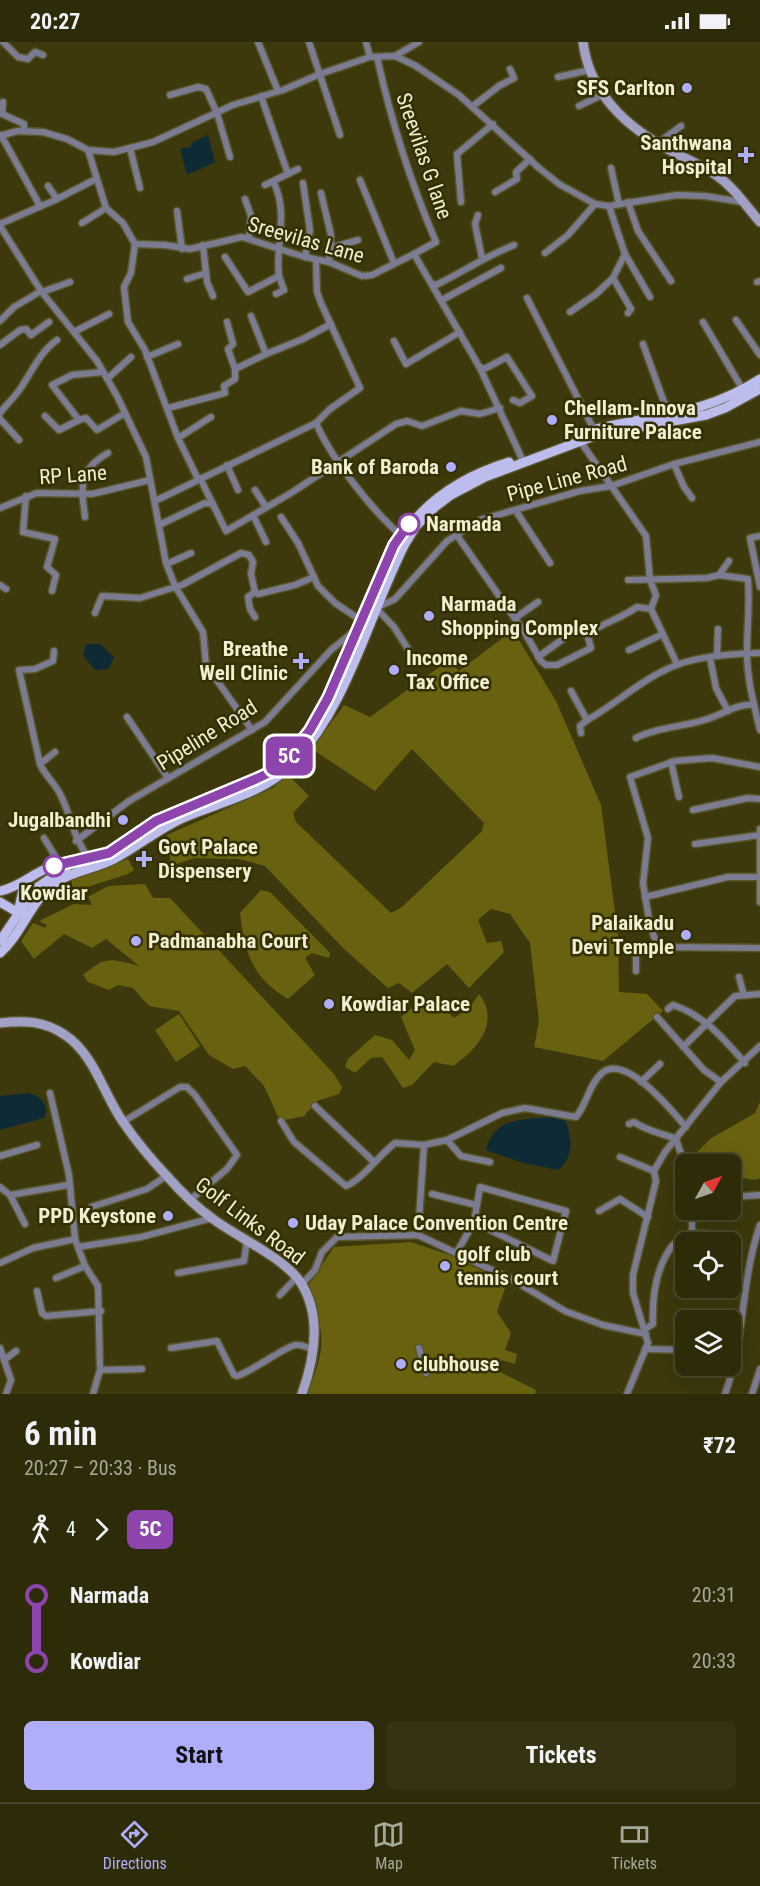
<!DOCTYPE html>
<meta charset="utf-8">
<style>
:root{--surface:#2e2b09;--page:#363312;--text:#f1f3f6;--muted:#a7a79c;--line:#49472a;--accent:#afaefa}
body{margin:0;font-family:"Roboto Condensed",sans-serif;background:var(--page);color:var(--text);height:100vh;display:flex;flex-direction:column;font-size:22px;white-space:nowrap}
*{box-sizing:border-box;margin:0}
p{font-size:20px;color:var(--muted)}
.icon{flex:none;width:33px;height:33px;fill:none;stroke:currentColor;stroke-width:2;stroke-linecap:round;stroke-linejoin:round}
.map{position:relative;height:1352px;overflow:hidden}
.panel{display:flex;flex-direction:column;background:var(--surface);flex:1}
.panel>*{flex:none}
.badge{padding:0 12px;border-radius:9px;font-size:21px;line-height:39px}
.needle{width:39px;rotate:50deg}
.fabs{position:absolute;left:675px;top:1112px;display:grid;gap:12px}
.fabs a{display:grid;place-items:center;width:66px;height:66px;border-radius:9px;background:var(--surface);box-shadow:0 6px 24px #0002,0 0 0 2px var(--line);font-size:30px}
.map>.badge{position:absolute;translate:-50% -50%;box-shadow:0 0 0 3px #fff}
.legs{display:flex;align-items:center;gap:9px;height:66px;padding:0 24px;font-size:20px}
.legs p{margin-inline-start:auto}
.summary{display:flex;align-items:center;justify-content:space-between;height:102px;padding:0 24px}
h1{font-size:33px;font-weight:700;line-height:45px}
.button{display:flex;gap:12px;margin-top:auto;padding:12px 24px}
.button a{flex:1;height:69px;border-radius:9px;background:var(--accent);color:#111;font-size:24px;font-weight:700;line-height:69px;text-align:center}
.button a+a{background:var(--page);color:var(--text)}
ul{padding:0 24px;list-style:none}
li{display:flex;align-items:center;gap:21px;height:66px;font-size:22px}
li i{display:grid;place-items:center;width:9px;height:100%;margin:0 8px;background:currentColor}
li i::after{content:'';width:15px;height:15px;margin:-8px;border:4px solid;border-radius:50%;background:var(--surface)}
li p{margin-inline-start:auto}
li:first-child i{background:linear-gradient(#0000 50%,currentColor 0)}
li:last-child i{background:linear-gradient(currentColor 50%,#0000 0)}
.status{display:flex;justify-content:space-between;align-items:center;height:42px;padding:0 30px;background:var(--surface);direction:ltr}
.status svg{height:16px;fill:currentColor}
.tabs{display:flex;justify-content:space-around;align-items:center;height:84px;border-top:2px solid var(--line);background:var(--surface);font-size:16px;color:var(--muted)}
.tabs a{display:grid;justify-items:center;gap:3px}
.tabs .on{color:var(--accent)}
.map>svg:first-child{display:block}
.green{fill:#68610f}
.water{fill:#0e2b35}
.lines{fill:none;stroke-linecap:round;stroke-linejoin:round}
.street-casing{stroke:#5a562c;stroke-width:9}
.secondary-casing{stroke:#5a562c;stroke-width:12}
.primary-casing{stroke:#5a562c;stroke-width:12}
.street{stroke:#7b7b92;stroke-width:6}
.secondary{stroke:#a0a1c5;stroke-width:9}
.primary{stroke:#bdbded;stroke-width:9}
.line-1-casing{stroke:#fff;stroke-width:14}
.line-1{stroke:#8e44ad;stroke-width:9}
.poi-dot{fill:#afaefa;stroke:#332f01;stroke-width:2}
.stop-1-dot{fill:#fff;stroke:#8e44ad;stroke-width:3}
.labels{text-anchor:middle;stroke-width:5;stroke-linejoin:round;paint-order:stroke}
.poi-label{font-size:21px;font-weight:bold;fill:#f1efd1;stroke:#332f01;text-anchor:start}
.street-label{font-size:21px;fill:#f1efd1;stroke:#332f01}
.stop-label{font-size:21px;font-weight:bold;fill:#f1efd1;stroke:#332f01;text-anchor:start}
</style>
<div class="status"><b>20:27</b><svg viewBox="0 0 49 12"><path d="M0 12V9h3v3zM5 12V6h3v6zM10 12V3h3v9zM15 12V0h3v12zM26 1h20v11H26zM47 4h2v5h-2z"/></svg></div>
<div class="map">
<svg width="760" height="1352" viewBox="0 0 760 1352">
<rect width="100%" height="100%" fill="#3d390c"/>
<g class="green">
<polygon points="513,588 556,659 601,763 618,893 619,950 647,952 663,969 603,1019 534,1005 539,979 530,901 510,872 491,867 478,878 487,901 501,899 504,910 469,946 447,922 412,951 399,941 388,946 343,906 265,824 239,817 194,816 171,824 167,793 273,746 288,733 309,754 293,771 296,780 391,871 402,865 482,789 484,781 412,707 375,749 312,707 344,663 370,675 449,618 459,629"/>
<polygon points="128,817 134,828 128,832 81,847 72,845 72,838 78,835"/>
<path d="M145,842l8,14h17l164,176 8,13 -3,7 -22,7 -13,15 -24,5 -16,-35 -19,-20 -12,3 -24,-14 -30,-44 -30,-5 -16,-18 -15,-3 -9,5 -21,-8 -5,-7c24,-20 28,-16 56,-9l-33,-27 -14,9 -28,-14 -30,25 -13,-18 12,-18 12,5 2,-3 -8,-4 35,-17 18,1 -4,-8 20,-11z"/>
<path d="M261,848l9,2 60,61 -1,5 -17,-5 -7,5 10,17 -27,24c-36,-22 -43,-45 -48,-86z"/>
<path d="M479,952c22,28 -2,56 -26,72l-19,-4 -22,23 -9,3 -21,-31 -11,1 -16,15 -10,-6 3,-8 27,-24 17,5 17,20 6,-10 -14,-33 21,-17 22,7 10,11 15,-10z"/>
<polygon points="179,972 200,1004 176,1020 155,988"/>
<polygon points="760,1060 760,1136 755,1138 731,1134 730,1122 700,1122 694,1113 710,1097 755,1071"/>
<path d="M411,1200l53,18 -1,2 44,20 -10,30 14,21 -6,17 12,4 -2,10 -13,-4 -4,11 38,19 -1,4h-228c20,-47 18,-61 1,-108l26,-39z"/>
</g>
<g class="water">
<polygon points="208,93 215,120 187,133 180,107 190,105 193,100"/>
<polygon points="86,602 100,602 114,615 109,627 95,628 83,613"/>
<path d="M29,1051c11,3 21,12 15,25l-44,12v-34z"/>
<path d="M552,1075l14,4c6,19 8,36 -8,49l-35,-7 -37,-13c9,-34 37,-30 66,-33z"/>
</g>
<g class="lines">
<defs>
<g id="street">
<polyline points="3,0 18,15 28,17 35,10 43,13"/>
<polyline points="258,0 278,49"/>
<polyline points="309,0 340,93"/>
<polyline points="366,0 370,15"/>
<polyline points="395,14 419,0"/>
<path d="M377,15c14,64 33,124 59,185l-22,12"/>
<polyline points="558,35 590,28"/>
<polyline points="170,53 198,45 206,47 217,71 230,115"/>
<polyline points="261,54 288,132"/>
<polyline points="3,60 2,72 24,82 24,89"/>
<polyline points="473,64 499,44 514,36 510,27"/>
<polyline points="579,64 602,53"/>
<polyline points="1,93 40,164"/>
<polyline points="0,94 17,89 43,90 67,97 88,108 114,110 153,100 233,63 283,48 320,32 370,15 395,14 416,24 459,53 539,126 559,142 595,162 609,164 677,153 705,154 742,160"/>
<polyline points="658,101 681,84"/>
<polyline points="130,106 140,146"/>
<polyline points="88,108 106,166 123,181 135,202 165,203 190,207 242,195 305,215 329,220 362,234 372,233 414,212 480,326 524,421"/>
<polyline points="611,126 619,162"/>
<polyline points="360,138 394,221"/>
<polyline points="303,141 310,188 305,215"/>
<polyline points="265,143 298,127"/>
<polyline points="48,144 57,157"/>
<polyline points="495,150 517,137 516,130 530,117"/>
<polyline points="321,151 331,193 329,220"/>
<polyline points="245,157 251,174 249,197"/>
<polyline points="461,160 457,112 493,82"/>
<polyline points="628,160 638,189 671,239"/>
<polyline points="609,164 625,212 650,255"/>
<polyline points="177,169 182,207"/>
<polyline points="478,173 475,182 482,216"/>
<polyline points="82,181 106,166"/>
<polyline points="0,182 55,158 96,137"/>
<polyline points="0,184 41,249 97,319 117,354 146,415 166,521 175,544 203,590 206,623 252,688"/>
<polyline points="135,202 131,231 124,245 128,280 145,308 178,396 198,437"/>
<polyline points="203,203 207,240 213,254"/>
<polyline points="330,206 358,198"/>
<polyline points="545,211 568,193 595,162"/>
<polyline points="625,212 613,236 631,267 628,271"/>
<path d="M225,215l23,35 31,-16c-4,-33 10,-61 -5,-93"/>
<path d="M316,218l1,32 4,11 39,85 -30,21 -14,14c16,37 58,90 89,116"/>
<polyline points="187,237 206,231"/>
<polyline points="757,240 760,239"/>
<path d="M432,242l4,1c27,-13 50,-29 78,-40"/>
<polyline points="42,250 70,240"/>
<polyline points="276,252 284,248 279,234"/>
<polyline points="527,256 594,388"/>
<polyline points="442,258 501,226"/>
<polyline points="570,270 596,252 613,236"/>
<polyline points="736,278 760,313"/>
<polyline points="0,279 14,265 41,249"/>
<polyline points="703,280 743,348"/>
<polyline points="74,290 109,272"/>
<polyline points="394,299 406,322 460,290"/>
<polyline points="643,302 669,374"/>
<polyline points="0,303 20,288 26,287 31,293 49,280"/>
<polyline points="266,312 303,297 331,282"/>
<polyline points="147,315 178,302"/>
<polyline points="480,326 486,326 507,315 532,354 520,361 513,358"/>
<polyline points="235,327 266,312 251,274"/>
<polyline points="107,337 131,315"/>
<polyline points="168,366 225,351 224,344 235,337 235,327 228,307 233,302 227,280"/>
<path d="M0,371c7,-9 16,-17 22,-27 10,-15 19,-35 35,-46"/>
<polyline points="45,374 59,388 79,378 52,343 72,333 103,330"/>
<polyline points="0,377 19,398"/>
<polyline points="79,378 86,376 97,388 125,371"/>
<polyline points="576,393 646,494 650,538 656,553 651,567 677,622"/>
<polyline points="178,396 211,375"/>
<polyline points="674,422 684,445 692,456"/>
<polyline points="227,423 238,448"/>
<polyline points="200,436 226,489 291,451 396,382 407,379 422,384 461,369 480,372 500,366"/>
<polyline points="255,448 266,465"/>
<polyline points="26,454 23,490 55,497 47,525 56,533 52,549"/>
<polyline points="155,459 316,381"/>
<polyline points="0,466 37,451 92,452 150,438"/>
<polyline points="516,469 550,521"/>
<polyline points="253,473 266,500"/>
<path d="M85,475c-4,-31 -7,-47 23,-64"/>
<polyline points="281,475 298,501 318,544 335,561 362,579"/>
<polyline points="159,483 205,461 213,462"/>
<path d="M456,492l69,99 16,28 5,4h11l34,-17 -4,-14c16,-11 35,-16 50,-27l14,2"/>
<polyline points="167,522 191,511"/>
<polyline points="719,533 729,519"/>
<path d="M628,538l79,-2 12,-3 29,4c2,25 -1,48 -1,74 0,26 7,52 13,77"/>
<polyline points="0,543 6,547"/>
<polyline points="760,545 750,496 760,494"/>
<polyline points="255,550 248,555 250,567 255,575"/>
<polyline points="375,565 394,585 408,607"/>
<polyline points="378,565 395,557 447,499 480,478 580,449 611,444 674,422 760,400"/>
<polyline points="95,571 102,554 140,556 182,543 241,511 249,513 253,520 251,532 255,550 258,552 295,543 314,535"/>
<polyline points="515,576 538,560"/>
<polyline points="629,608 663,592"/>
<path d="M54,609l-1,10 -18,8 -16,1 21,94c5,12 16,20 21,32 11,22 12,41 27,61"/>
<polyline points="717,614 718,587"/>
<polyline points="538,615 563,597"/>
<polyline points="710,616 716,646 728,669"/>
<polyline points="571,649 587,678"/>
<polyline points="127,675 168,736"/>
<path d="M581,691l-1,-7 7,-6c26,-14 48,-35 74,-48 29,-16 67,-18 99,-19"/>
<path d="M636,696c23,-12 53,-11 77,-21 13,-5 27,-14 41,-12"/>
<polyline points="671,720 679,755"/>
<polyline points="40,722 55,710"/>
<polyline points="760,725 712,716 675,719 630,735 648,796 643,841 650,883 655,897 663,905 760,906"/>
<polyline points="693,768 748,756 760,757"/>
<polyline points="760,787 760,860"/>
<polyline points="44,796 60,822"/>
<polyline points="76,799 129,759 265,680 331,608 358,586"/>
<polyline points="695,802 760,793"/>
<polyline points="645,855 728,835 760,835"/>
<polyline points="636,929 636,911 647,904 662,904"/>
<polyline points="739,935 744,953"/>
<path d="M668,967l5,-4c31,10 51,34 72,58"/>
<polyline points="657,975 704,1028 721,1040"/>
<polyline points="683,1005 735,954 760,952"/>
<polyline points="641,1040 660,1022"/>
<polyline points="50,1051 69,1133 75,1197 85,1224 98,1244 100,1328 93,1352"/>
<polyline points="315,1064 373,1119"/>
<path d="M281,1079l13,21 52,44c18,-8 32,-30 49,-43l29,2 23,-5 55,-27 23,-5 51,9c11,-13 13,-33 26,-44 24,-20 70,38 84,54"/>
<polyline points="123,1080 180,1045 187,1045 195,1053 237,1113 227,1127 190,1158"/>
<path d="M629,1082l5,-2c13,9 27,11 42,17l10,30"/>
<polyline points="447,1098 461,1114 490,1120"/>
<polyline points="0,1114 37,1103"/>
<polyline points="620,1115 654,1129"/>
<polyline points="0,1145 10,1153 68,1143"/>
<polyline points="432,1152 476,1163"/>
<polyline points="10,1153 25,1182"/>
<polyline points="730,1155 760,1153"/>
<polyline points="91,1165 147,1147 166,1134"/>
<polyline points="692,1167 692,1191 707,1192 708,1200"/>
<polyline points="599,1169 620,1157 648,1175"/>
<polyline points="418,1193 424,1103"/>
<polyline points="78,1205 141,1195 212,1176"/>
<polyline points="457,1210 474,1180 480,1145 566,1169 553,1219 474,1180"/>
<polyline points="0,1221 33,1206 75,1197"/>
<polyline points="178,1231 244,1219 247,1198"/>
<polyline points="56,1236 85,1224"/>
<polyline points="302,1242 315,1228 322,1210 337,1195 418,1193 513,1238 565,1269 603,1283 646,1292"/>
<polyline points="37,1249 42,1271 46,1274 101,1269"/>
<polyline points="702,1252 703,1245"/>
<polyline points="280,1253 296,1236"/>
<path d="M645,1287l8,-5c-1,-27 2,-55 19,-78 5,-5 14,-9 20,-13"/>
<polyline points="0,1306 11,1338 6,1352"/>
<path d="M171,1306l46,-7 17,34 3,1c16,-5 50,-31 59,-31 6,-1 12,3 18,5"/>
<polyline points="419,1306 426,1331"/>
<polyline points="645,1307 686,1308"/>
<polyline points="4,1318 16,1309"/>
<polyline points="100,1328 142,1327"/>
<polyline points="627,1352 648,1301 633,1251 633,1233 656,1139 654,1129 665,1110 721,1040 760,1004"/>
<path d="M725,1352c20,-54 16,-115 35,-169"/>
<polyline points="752,1352 760,1327"/>
</g>
<g id="secondary">
<path d="M583,0c6,48 40,82 81,105 17,10 36,17 52,28 18,12 30,31 44,47"/>
<path d="M0,981c24,-3 45,-2 65,12 29,19 39,60 58,87 13,19 28,37 43,53 14,16 30,32 47,44 24,18 72,39 88,64 21,33 13,77 1,111"/>
</g>
<g id="primary">
<path d="M592,388c62,-16 111,-14 168,-51"/>
<path d="M0,849c20,-4 34,-19 53,-25 17,-6 36,-7 53,-13 18,-5 33,-22 50,-31 50,-28 108,-32 145,-80 82,-105 54,-233 208,-280"/>
<polyline points="0,860 22,873"/>
<polyline points="19,866 25,839"/>
<polyline points="0,899 35,847 67,825"/>
<path d="M0,911c24,-21 31,-56 60,-73 17,-10 37,-12 54,-21 25,-13 45,-31 71,-42 33,-14 79,-24 105,-51 58,-58 79,-153 116,-224l10,-16 19,-19 16,-12 34,-18 112,-42 109,-20 19,-7 35,-19"/>
</g>
</defs>
<use href="#street" class="street-casing"/>
<use href="#secondary" class="secondary-casing"/>
<use href="#primary" class="primary-casing"/>
<use href="#street" class="street"/>
<use href="#secondary" class="secondary"/>
<use href="#primary" class="primary"/>
</g>
<g class="lines">
<defs>
<polyline id="line-1" points="54,824 109,811 156,779 256,737 273,729 288,716 310,688 328,656 394,503 409,482"/>
</defs>
<use href="#line-1" class="line-1-casing"/>
<use href="#line-1" class="line-1"/>
</g>
<g class="poi-dot">
<circle cx="687" cy="46" r="6"/>
<path d="M743 104h6v6h6v6h-6v6h-6v-6h-6v-6h6z"/>
<circle cx="552" cy="378" r="6"/>
<circle cx="451" cy="425" r="6"/>
<circle cx="429" cy="574" r="6"/>
<path d="M298 610h6v6h6v6h-6v6h-6v-6h-6v-6h6z"/>
<circle cx="394" cy="628" r="6"/>
<circle cx="123" cy="778" r="6"/>
<path d="M141 808h6v6h6v6h-6v6h-6v-6h-6v-6h6z"/>
<circle cx="686" cy="893" r="6"/>
<circle cx="136" cy="899" r="6"/>
<circle cx="329" cy="962" r="6"/>
<circle cx="168" cy="1174" r="6"/>
<circle cx="293" cy="1181" r="6"/>
<circle cx="445" cy="1224" r="6"/>
<circle cx="401" cy="1322" r="6"/>
</g>
<g class="stop-1-dot">
<circle cx="409" cy="482" r="10"/>
<circle cx="54" cy="824" r="10"/>
</g>
<g class="labels">
<g class="poi-label">
<text x="675" y="53" text-anchor="end">SFS Carlton</text>
<text x="732" y="108" text-anchor="end">Santhwana<tspan x="732" dy="24">Hospital</tspan></text>
<text x="564" y="373">Chellam-Innova<tspan x="564" dy="24">Furniture Palace</tspan></text>
<text x="439" y="432" text-anchor="end">Bank of Baroda</text>
<text x="441" y="569">Narmada<tspan x="441" dy="24">Shopping Complex</tspan></text>
<text x="288" y="614" text-anchor="end">Breathe<tspan x="288" dy="24">Well Clinic</tspan></text>
<text x="406" y="623">Income<tspan x="406" dy="24">Tax Office</tspan></text>
<text x="111" y="785" text-anchor="end">Jugalbandhi</text>
<text x="158" y="812">Govt Palace<tspan x="158" dy="24">Dispensery</tspan></text>
<text x="674" y="888" text-anchor="end">Palaikadu<tspan x="674" dy="24">Devi Temple</tspan></text>
<text x="148" y="906">Padmanabha Court</text>
<text x="341" y="969">Kowdiar Palace</text>
<text x="156" y="1181" text-anchor="end">PPD Keystone</text>
<text x="305" y="1188">Uday Palace Convention Centre</text>
<text x="457" y="1219">golf club<tspan x="457" dy="24">tennis court</tspan></text>
<text x="413" y="1329">clubhouse</text>
</g>
<g class="street-label">
<text transform="translate(424 114) rotate(71)" y="7">Sreevilas G lane</text>
<text transform="translate(306 198) rotate(16)" y="7">Sreevilas Lane</text>
<text transform="translate(73 433) rotate(-4)" y="7">RP Lane</text>
<text transform="translate(567 437) rotate(-15)" y="7">Pipe Line Road</text>
<text transform="translate(207 693) rotate(-32)" y="7">Pipeline Road</text>
<text transform="translate(250 1179) rotate(37)" y="7">Golf Links Road</text>
</g>
<g class="stop-label">
<text x="426" y="489">Narmada</text>
<text x="54" y="858" text-anchor="middle">Kowdiar</text>
</g>
</g>
</svg>
<div class="fabs">
<a><svg class="needle" viewBox="-14 -14 28 28"><path d="M0-13l5 13h-10z" fill="#e53935"/><path d="M0 13l5-13h-10z" fill="#a7a79c"/></svg></a>
<a><svg class="icon" aria-label="locate" viewBox="0 0 24 24"><circle cx="12" cy="12" r="6"/><path d="M12 2v4M12 18v4M2 12h4M18 12h4"/></svg></a>
<a><svg class="icon" aria-label="layers" viewBox="0 0 24 24"><path d="M12 4l9 5-9 5-9-5zM3 14l9 5 9-5"/></svg></a>
</div>
<b class="badge" style="left:289px;top:714px;background:#8e44ad;color:#fff">5C</b>
</div>
<section class="panel">
<div class="summary"><div><h1>6 min</h1><p>20:27 – 20:33 · Bus</p></div><b>₹72</b></div>
<div class="legs"><svg class="icon" aria-label="walk" viewBox="0 0 24 24"><circle cx="13" cy="4" r="2"/><path d="M13 8l-2 6 4 7M11 14l-3 7M7 12l3-4h3l4 4"/></svg>4<svg class="icon" aria-label="forward" viewBox="0 0 24 24"><path d="M9 5l7 7-7 7"/></svg><b class="badge" style="background:#8e44ad;color:#fff">5C</b></div>
<ul>
<li><i style="color:#8e44ad"></i><b>Narmada</b><p>20:31</p></li>
<li><i style="color:#8e44ad"></i><b>Kowdiar</b><p>20:33</p></li>
</ul>
<div class="button"><a>Start</a><a>Tickets</a></div>
</section>
<nav class="tabs">
<a class="on"><svg class="icon" aria-label="directions" viewBox="0 0 24 24"><path d="M12 3l9 9-9 9-9-9zM9 14v-3h6M13 9l2 2-2 2"/></svg>Directions</a>
<a><svg class="icon" aria-label="map" viewBox="0 0 24 24"><path d="M3 6l6-2 6 2 6-2v14l-6 2-6-2-6 2zM9 4v14M15 6v14"/></svg>Map</a>
<a><svg class="icon" aria-label="tickets" viewBox="0 0 24 24"><path d="M3 7h18v10H3zM15 7v10"/></svg>Tickets</a>
</nav>
